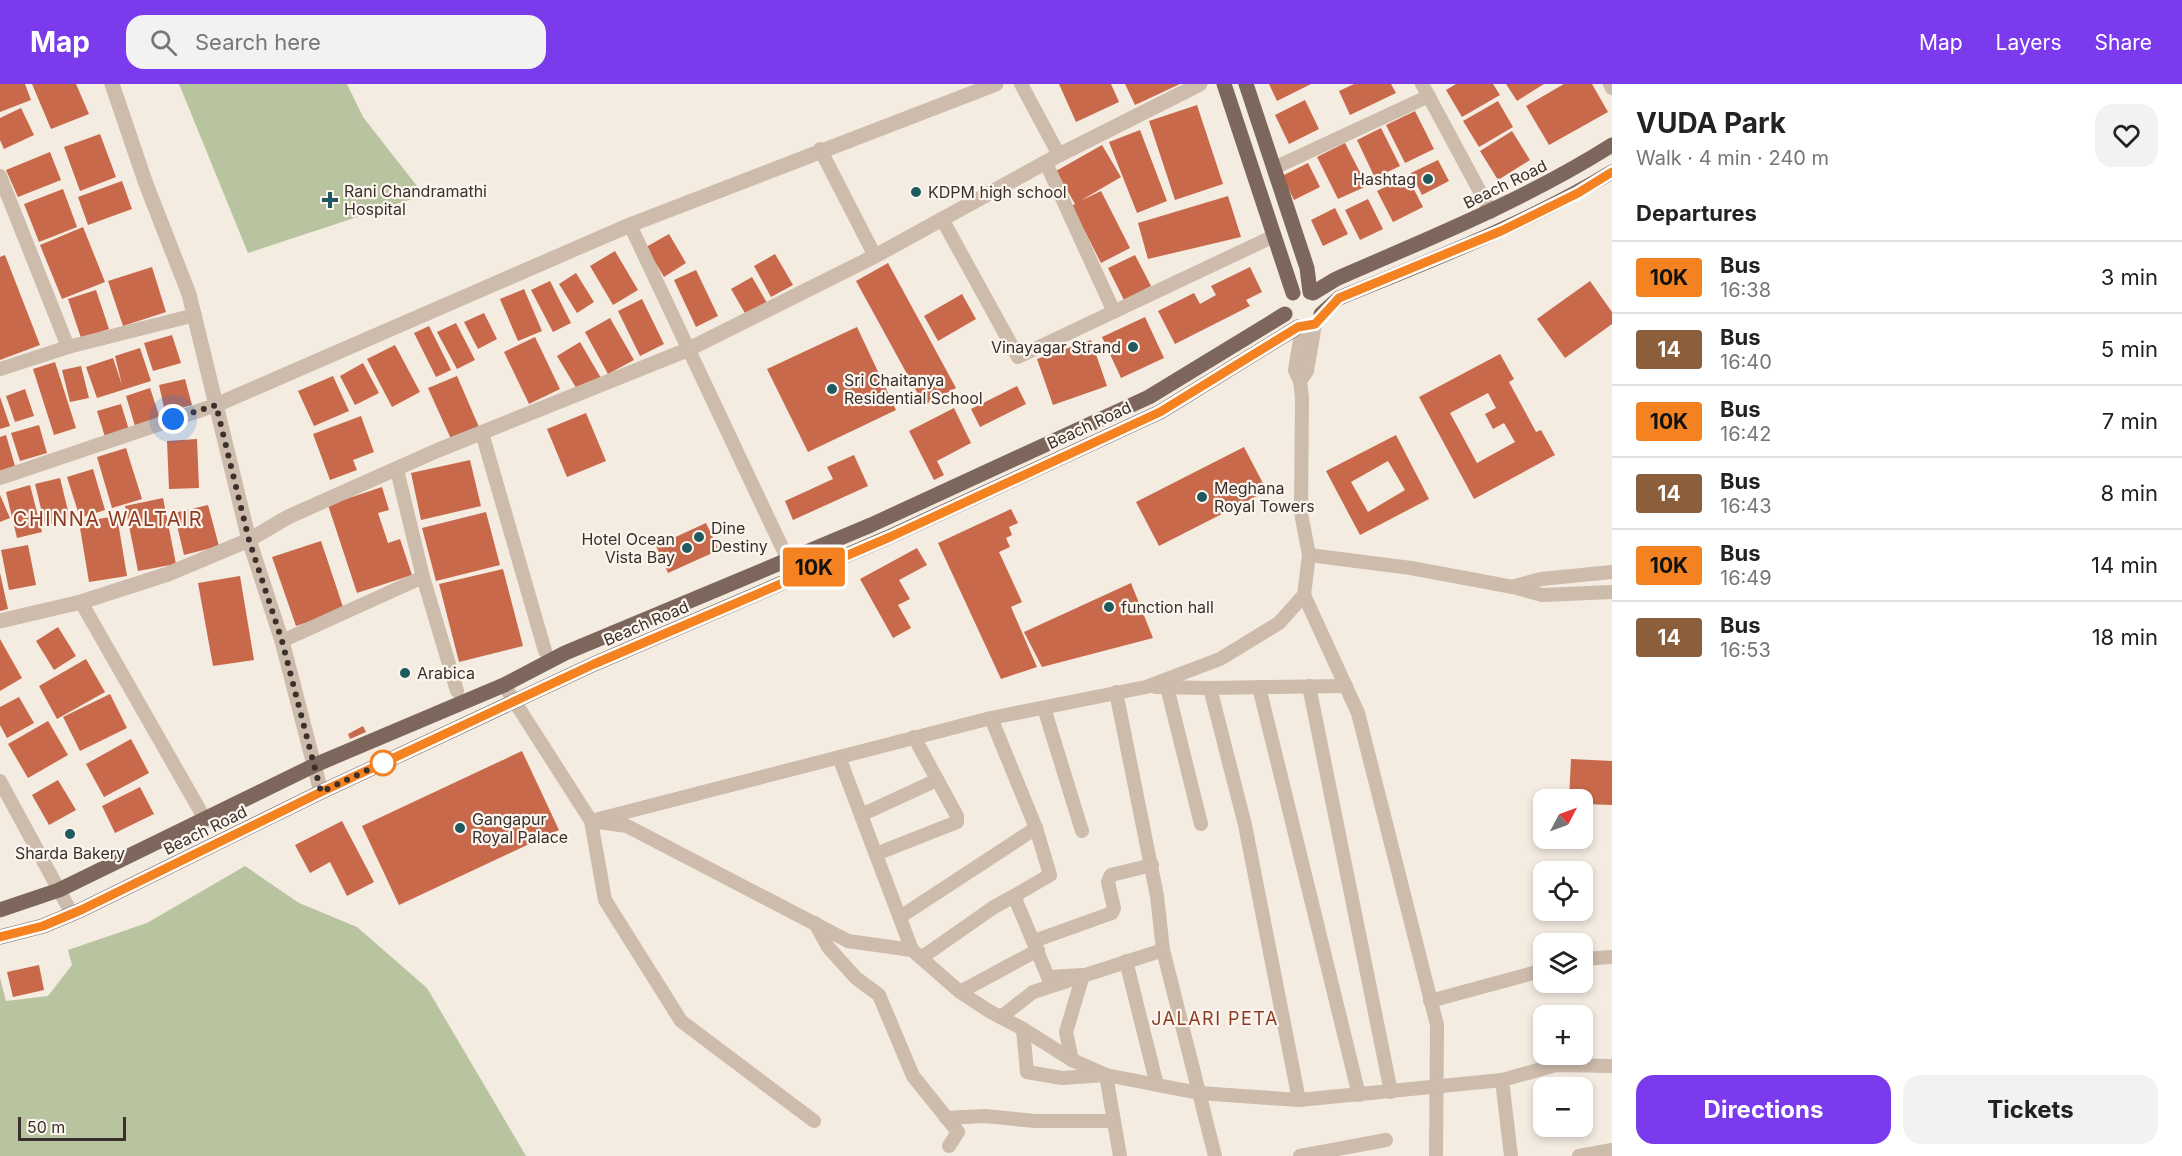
<!DOCTYPE html>
<meta charset="utf-8">
<style>
:root{--surface:#fff;--page:#f2f2f2;--text:#222;--muted:#767676;--line:#e0e0e0;--accent:#7c3aed}
body{margin:0;font-family:Inter,sans-serif;background:var(--page);color:var(--text);height:100vh;display:flex;flex-direction:column;font-size:22px;white-space:nowrap}
*{box-sizing:border-box;margin:0}
p{font-size:20px;color:var(--muted)}
.icon{flex:none;width:33px;height:33px;fill:none;stroke:currentColor;stroke-width:2;stroke-linecap:round;stroke-linejoin:round}
.map{position:relative;flex:1;overflow:hidden}
.panel{display:flex;flex-direction:column;background:var(--surface);width:570px}
.panel>*{flex:none}
.badge{padding:0 12px;border-radius:4px;font-size:21px;line-height:39px}
.needle{width:39px;rotate:49deg}
.controls{position:absolute;left:1533px;top:705px;display:grid;gap:12px}
.controls a{display:grid;place-items:center;width:60px;height:60px;border-radius:12px;background:var(--surface);box-shadow:0 3px 9px #0003;font-size:30px}
.scale{position:absolute;left:18px;bottom:15px;width:108px;box-sizing:border-box;padding-left:6px;border:3px solid #3b302b;border-top:0;font-size:16px;line-height:21px;white-space:nowrap;color:#3b302b;-webkit-text-stroke:4px #fbf5ee;paint-order:stroke}
.you{position:absolute;width:30px;height:30px;margin:-15px;border:4px solid #fff;border-radius:50%;background:#1a73e8;box-shadow:0 0 0 9px #1a73e833}
.map>.badge{position:absolute;translate:-50% -50%;box-shadow:0 0 0 3px #fff}
h2{padding:0 24px;font-size:22px;line-height:54px}
.round{display:grid;place-items:center;flex:none;width:63px;height:63px;border-radius:18px;background:var(--page)}
.overview{display:flex;align-items:center;justify-content:space-between;height:102px;padding:0 24px}
h1{font-size:28px;font-weight:700;line-height:45px}
.button{display:flex;gap:12px;margin-top:auto;padding:12px 24px}
.button a{flex:1;height:69px;border-radius:18px;background:var(--accent);color:#fff;font-size:24px;font-weight:700;line-height:69px;text-align:center}
.button a+a{background:var(--page);color:var(--text)}
ul{padding:0;list-style:none}
li{display:flex;align-items:center;gap:18px;height:72px;padding:0 24px;border-top:2px solid var(--line)}
li div{flex:1}
li b{display:block;font-size:22px}
li em{font-style:normal}
li .badge{min-width:66px;font-weight:700;text-align:center}
header{display:flex;align-items:center;gap:36px;box-sizing:border-box;height:84px;padding:0 30px;background:var(--accent);color:#fff}
header strong{font-size:28px}
nav{display:flex;gap:33px;margin-inline-start:auto;font-size:21px}
.search{width:420px;height:54px;background:var(--page);display:flex;align-items:center;gap:15px;box-sizing:border-box;padding:0 21px;border-radius:18px;color:var(--muted);font-size:22px}
main{display:flex;flex:1;min-height:0}
.map>svg:first-child{display:block}
.green{fill:#b8c4a0}
.building{fill:#c8694b;fill-rule:evenodd}
.lines{fill:none;stroke-linecap:round;stroke-linejoin:round}
.minor{stroke:#cdbbac;stroke-width:14}
.tertiary{stroke:#cdbbac;stroke-width:15}
.primary{stroke:#7d675c;stroke-width:15}
.line-casing{stroke:#fff;stroke-width:14}
.line{stroke:#f58220;stroke-width:9}
.walk{stroke:#3b302b;stroke-width:6;stroke-dasharray:0 10.8}
.poi-dot{fill:#1f5a5e;stroke:#fbf5ee;stroke-width:2}
.stop-dot{fill:#fff;stroke:#f58220;stroke-width:3}
.labels{text-anchor:middle;stroke-width:4.5;stroke-linejoin:round;paint-order:stroke}
.poi-label{font-size:16px;fill:#3b302b;stroke:#fbf5ee;text-anchor:start}
.street-label{font-size:16px;fill:#3b302b;stroke:#fbf5ee}
.neighbourhood-label{font-size:18px;letter-spacing:1.5px;fill:#8c3b22;stroke:#fbf5ee}
.quarter-label{font-size:20px;letter-spacing:1.5px;fill:#8c3b22;stroke:#fbf5ee}
</style>
<header>
<strong>Map</strong>
<div class="search"><svg class="icon" aria-label="search" viewBox="0 0 24 24"><circle cx="10" cy="10" r="6"/><path d="M15 15l6 6"/></svg>Search here</div>
<nav><a>Map</a><a>Layers</a><a>Share</a></nav>
</header>
<main>
<div class="map">
<svg width="1612" height="1072" viewBox="0 0 1612 1072">
<rect width="100%" height="100%" fill="#f4ebe1"/>
<g class="green">
<polygon points="179,0 347,0 363,33 424,111 248,169"/>
<polygon points="245,782 299,819 357,843 427,904 526,1072 0,1072 0,894 6,917 48,912 72,881 68,866 147,839"/>
</g>
<g class="building">
<polygon points="0,0 25,0 31,16 0,28"/>
<polygon points="32,0 76,0 89,30 51,45"/>
<polygon points="1059,0 1111,0 1119,18 1076,38"/>
<polygon points="1125,0 1180,0 1135,21"/>
<polygon points="1269,0 1311,0 1277,17"/>
<polygon points="1354,0 1391,0 1396,9 1350,31 1339,7"/>
<polygon points="1456,0 1493,0 1500,11 1462,33 1446,6"/>
<polygon points="1506,0 1544,0 1517,17"/>
<polygon points="1564,0 1592,0 1608,28 1549,61 1526,22"/>
<polygon points="1305,16 1319,45 1289,60 1275,31"/>
<polygon points="1498,17 1513,43 1479,63 1463,37"/>
<polygon points="1197,21 1223,100 1175,116 1149,37"/>
<polygon points="21,24 34,51 4,65 0,56 0,34"/>
<polygon points="1415,27 1434,65 1405,79 1386,41"/>
<polygon points="1381,44 1400,82 1375,94 1357,56"/>
<polygon points="1140,46 1167,117 1137,129 1109,58"/>
<polygon points="1512,47 1530,76 1498,96 1480,67"/>
<polygon points="100,50 116,93 80,107 64,63"/>
<polygon points="1345,59 1367,102 1338,115 1317,73"/>
<polygon points="1102,61 1121,93 1080,117 1101,107 1130,164 1101,179 1072,122 1075,120 1056,87"/>
<polygon points="50,68 61,96 18,113 6,86"/>
<polygon points="1438,76 1449,97 1422,111 1411,89"/>
<polygon points="1308,79 1320,103 1294,116 1282,92"/>
<polygon points="1407,92 1423,123 1393,138 1377,107"/>
<polygon points="122,97 132,125 88,141 78,113"/>
<polygon points="63,105 77,143 39,158 24,120"/>
<polygon points="1228,112 1241,153 1148,175 1138,139"/>
<polygon points="1368,115 1383,145 1360,156 1345,126"/>
<polygon points="1335,124 1348,150 1323,162 1311,136"/>
<polygon points="83,143 105,198 62,215 40,161"/>
<polygon points="669,150 686,179 664,193 646,163"/>
<polygon points="615,167 638,206 613,221 590,182"/>
<polygon points="775,170 793,201 771,213 754,182"/>
<polygon points="5,171 40,261 0,276 0,173"/>
<polygon points="1135,171 1151,202 1124,216 1108,184"/>
<polygon points="888,179 956,304 924,321 856,197"/>
<polygon points="152,183 166,228 123,242 108,197"/>
<polygon points="1250,183 1262,208 1246,216 1250,222 1175,260 1158,227 1194,209 1200,220 1216,211 1211,202"/>
<polygon points="696,186 718,232 696,243 674,196"/>
<polygon points="576,189 594,218 577,229 559,200"/>
<polygon points="752,193 767,219 746,231 731,205"/>
<polygon points="550,197 571,239 553,248 531,206"/>
<polygon points="1590,197 1612,228 1612,240 1565,274 1537,235"/>
<polygon points="524,205 542,247 518,257 500,215"/>
<polygon points="96,206 109,245 81,254 68,215"/>
<polygon points="962,210 976,235 938,257 924,232"/>
<polygon points="642,215 664,260 640,272 618,227"/>
<polygon points="484,229 497,255 478,265 464,238"/>
<polygon points="1145,233 1164,274 1121,294 1102,253"/>
<polygon points="610,234 634,276 608,290 585,248"/>
<polygon points="456,239 475,276 457,285 437,248"/>
<polygon points="429,242 451,286 436,293 414,249"/>
<polygon points="857,243 896,326 808,368 767,285"/>
<polygon points="172,251 181,279 153,287 144,259"/>
<polygon points="535,253 560,305 529,320 504,268"/>
<polygon points="1091,256 1107,302 1053,321 1037,275"/>
<polygon points="580,258 601,294 578,307 557,272"/>
<polygon points="395,261 420,308 392,323 367,275"/>
<polygon points="140,264 151,297 97,314 86,283 113,274 122,301 115,272"/>
<path d="M1500,270l14,25 -5,3 27,50 5,-2 14,25 -81,44 -55,-102zM1488,309l8,15 -11,6 8,15 11,-6 11,19 -38,21 -27,-50z"/>
<polygon points="55,278 76,344 54,351 33,285"/>
<polygon points="363,279 379,309 355,321 340,292"/>
<polygon points="81,282 89,314 70,318 62,286"/>
<polygon points="333,292 349,327 314,342 298,307"/>
<polygon points="457,292 479,343 451,355 428,304"/>
<polygon points="185,295 192,321 165,328 159,301"/>
<polygon points="1017,302 1026,320 980,343 971,325"/>
<polygon points="150,304 160,334 135,342 126,312"/>
<polygon points="25,305 34,332 15,338 6,312"/>
<polygon points="0,313 10,342 0,345"/>
<polygon points="121,320 129,346 105,353 97,327"/>
<polygon points="954,324 971,359 937,377 944,391 934,396 909,347"/>
<polygon points="586,329 606,377 567,393 547,345"/>
<polygon points="361,332 374,368 353,376 357,386 330,396 313,350"/>
<polygon points="39,341 47,369 20,377 11,349"/>
<polygon points="6,351 15,382 0,387 0,353"/>
<path d="M1396,351l33,64 -69,36 -34,-64zM1388,377l17,29 -37,22 -17,-30z"/>
<polygon points="197,355 199,404 169,405 167,357"/>
<polygon points="1244,363 1267,407 1159,462 1136,418"/>
<polygon points="126,364 142,415 112,424 97,373"/>
<polygon points="854,371 868,402 793,436 785,417 833,395 827,383"/>
<polygon points="470,376 481,422 421,436 411,389"/>
<polygon points="93,385 105,426 80,434 67,393"/>
<polygon points="60,394 70,435 45,441 35,400"/>
<polygon points="30,401 42,448 17,454 6,408"/>
<polygon points="382,403 389,426 378,429 388,459 400,455 412,491 357,509 328,421"/>
<polygon points="0,411 10,434 0,438"/>
<polygon points="163,414 176,480 138,487 125,422"/>
<polygon points="208,421 219,462 184,471 174,429"/>
<polygon points="1011,425 1018,439 1009,443 1012,451 1006,454 1010,463 999,468 1022,518 1011,523 1037,583 1001,595 938,459"/>
<polygon points="486,428 500,481 436,497 422,444"/>
<polygon points="117,432 127,492 89,498 79,438"/>
<polygon points="706,439 719,466 668,489 656,462"/>
<polygon points="321,457 344,526 296,542 272,473"/>
<polygon points="28,461 36,501 9,506 1,466"/>
<polygon points="917,464 927,481 899,496 910,515 898,521 911,544 893,554 860,495"/>
<polygon points="503,485 523,562 459,578 439,500"/>
<polygon points="0,489 8,525 0,527"/>
<polygon points="240,492 254,576 213,582 198,499"/>
<polygon points="1131,499 1153,554 1042,583 1024,548"/>
<polygon points="58,543 76,572 54,586 36,557"/>
<polygon points="0,555 22,594 0,607"/>
<polygon points="86,575 105,608 57,635 39,602"/>
<polygon points="110,610 127,644 80,667 63,633"/>
<polygon points="19,613 34,639 7,654 0,641 0,623"/>
<polygon points="48,637 68,671 28,694 8,660"/>
<polygon points="363,642 366,648 350,655 348,650"/>
<polygon points="131,655 149,689 104,713 86,680"/>
<polygon points="522,667 559,746 399,821 362,742"/>
<polygon points="1571,675 1612,677 1612,721 1582,720 1582,716 1569,716"/>
<polygon points="58,696 76,726 49,741 32,711"/>
<polygon points="140,703 154,730 115,749 102,722"/>
<polygon points="342,737 374,798 347,812 330,778 310,789 295,761"/>
<polygon points="39,881 44,906 13,913 7,888"/>
</g>
<g class="lines">
<g class="minor">
<polyline points="1021,0 1059,71"/>
<polyline points="1422,0 1491,128"/>
<polyline points="1610,0 1612,4"/>
<polyline points="820,65 875,172"/>
<polyline points="1046,79 1114,228"/>
<polyline points="1274,84 1429,12"/>
<polyline points="0,92 68,263"/>
<polyline points="942,135 1018,273 1274,152"/>
<polyline points="630,141 788,476"/>
<polyline points="0,285 68,263 195,231"/>
<polyline points="1300,297 1307,287 1315,240"/>
<polyline points="482,349 545,567"/>
<polyline points="397,386 423,493 457,607"/>
<polyline points="0,394 216,321"/>
<polyline points="1309,471 1411,484 1513,503 1542,511 1612,508"/>
<polyline points="1515,502 1541,495 1612,488"/>
<polyline points="1304,511 1358,629 1437,941 1436,1072"/>
<polyline points="81,518 206,737"/>
<polyline points="282,557 423,493"/>
<polyline points="504,601 591,737 991,634 1146,603 1220,575 1279,539 1304,511 1309,471 1301,429 1302,314 1300,297 1295,286 1302,244"/>
<polyline points="1309,602 1391,1008"/>
<polyline points="1155,603 1210,604 1245,741 1299,1016"/>
<polyline points="1167,603 1201,740"/>
<polyline points="1259,603 1359,1011"/>
<polyline points="1210,604 1346,602"/>
<polyline points="1116,608 1157,812 1163,866 1215,1072"/>
<polyline points="1044,624 1082,747"/>
<polyline points="991,634 1036,744 1050,791 1014,812 1048,893 1083,891 1066,948 1072,976"/>
<polyline points="0,697 72,830"/>
<polyline points="861,731 937,696"/>
<polyline points="876,770 957,738 957,732 914,653"/>
<polyline points="900,833 1036,744"/>
<polyline points="815,839 828,863 856,894 879,911 913,992 958,1048 949,1062"/>
<polyline points="1034,857 1112,829 1114,824 1108,798 1111,791 1152,781"/>
<polyline points="912,866 960,908 989,927 1023,945 1072,976 1106,991 1120,1072"/>
<polyline points="921,874 994,823 1014,812"/>
<polyline points="1582,875 1612,873"/>
<polyline points="1126,877 1157,1001"/>
<polyline points="960,908 1038,866"/>
<polyline points="1430,917 1544,886"/>
<polyline points="1001,933 1033,908 1163,866"/>
<polyline points="1023,945 1027,988 1062,994 1106,991 1199,1009 1299,1016 1502,996 1556,981 1612,982"/>
<polyline points="1502,996 1511,1072"/>
<polyline points="946,1034 985,1032 1035,1037 1114,1037"/>
<polyline points="814,1037 681,937 605,816 591,737 627,742 848,857 912,866 839,673"/>
<polyline points="1300,1072 1386,1056"/>
<polyline points="1579,1072 1612,1066"/>
</g>
<g class="tertiary">
<polyline points="112,0 146,100 189,210 249,456 282,557 321,708"/>
<polyline points="216,321 630,141 996,0"/>
<polyline points="0,537 81,518 168,490 249,456 288,433 436,367 687,266 875,172 1059,71 1200,0"/>
</g>
<g class="primary">
<polyline points="1224,0 1293,209"/>
<polyline points="1246,0 1307,184 1310,208"/>
<path d="M1313,209l23,-14c94,-41 189,-79 276,-134"/>
<path d="M1321,230l18,-16c93,-38 187,-74 273,-126"/>
<polyline points="0,826 59,806 315,681 504,601 565,569 871,441 1149,313 1285,230"/>
<polyline points="0,853 43,842 81,826 321,708 594,580 889,453 1160,328 1298,243"/>
</g>
</g>
<g class="lines">
<defs>
<polyline id="line" points="0,853 43,842 81,826 321,708 594,580 890,453 1160,328 1298,243 1315,240 1339,214 1501,147 1578,109 1612,88"/>
</defs>
<use href="#line" class="line-casing"/>
<use href="#line" class="line"/>
<polyline class="walk" points="173,335 216,321 249,456 282,557 321,708 385,678 383,679"/>
</g>
<g class="poi-dot">
<circle cx="1428" cy="95" r="6"/>
<circle cx="916" cy="108" r="6"/>
<path d="M327 107h6v6h6v6h-6v6h-6v-6h-6v-6h6z"/>
<circle cx="1133" cy="263" r="6"/>
<circle cx="832" cy="305" r="6"/>
<circle cx="1202" cy="413" r="6"/>
<circle cx="699" cy="453" r="6"/>
<circle cx="687" cy="464" r="6"/>
<circle cx="1109" cy="523" r="6"/>
<circle cx="405" cy="589" r="6"/>
<circle cx="460" cy="744" r="6"/>
<circle cx="70" cy="750" r="6"/>
</g>
<circle class="stop-dot" cx="383" cy="679" r="12"/>
<g class="labels">
<g class="poi-label">
<text x="1416" y="101" text-anchor="end">Hashtag</text>
<text x="344" y="113">Rani Chandramathi<tspan x="344" dy="18">Hospital</tspan></text>
<text x="928" y="114">KDPM high school</text>
<text x="1121" y="269" text-anchor="end">Vinayagar Strand</text>
<text x="844" y="302">Sri Chaitanya<tspan x="844" dy="18">Residential School</tspan></text>
<text x="1214" y="410">Meghana<tspan x="1214" dy="18">Royal Towers</tspan></text>
<text x="711" y="450">Dine<tspan x="711" dy="18">Destiny</tspan></text>
<text x="675" y="461" text-anchor="end">Hotel Ocean<tspan x="675" dy="18">Vista Bay</tspan></text>
<text x="1121" y="529">function hall</text>
<text x="417" y="595">Arabica</text>
<text x="472" y="741">Gangapur<tspan x="472" dy="18">Royal Palace</tspan></text>
<text x="70" y="775" text-anchor="middle">Sharda Bakery</text>
</g>
<g class="street-label">
<text transform="translate(1505 100) rotate(-26)" y="6">Beach Road</text>
<text transform="translate(1089 341) rotate(-25)" y="6">Beach Road</text>
<text transform="translate(646 539) rotate(-23)" y="6">Beach Road</text>
<text transform="translate(205 746) rotate(-26)" y="6">Beach Road</text>
</g>
<g class="neighbourhood-label">
<text x="1215" y="941">JALARI PETA</text>
</g>
<g class="quarter-label">
<text x="108" y="442">CHINNA WALTAIR</text>
</g>
</g>
</svg>
<div class="controls">
<a><svg class="needle" viewBox="-14 -14 28 28"><path d="M0-13l5 13h-10z" fill="#e53935"/><path d="M0 13l5-13h-10z" fill="#767676"/></svg></a>
<a><svg class="icon" aria-label="locate" viewBox="0 0 24 24"><circle cx="12" cy="12" r="6"/><path d="M12 2v4M12 18v4M2 12h4M18 12h4"/></svg></a>
<a><svg class="icon" aria-label="layers" viewBox="0 0 24 24"><path d="M12 4l9 5-9 5-9-5zM3 14l9 5 9-5"/></svg></a>
<a>+</a>
<a>−</a>
</div>
<div class="scale">50 m</div>
<div class="you" style="left:173px;top:335px"></div>
<b class="badge" style="left:814px;top:483px;background:#f58220;color:#111">10K</b>
</div>
<section class="panel">
<div class="overview"><div><h1>VUDA Park</h1><p>Walk · 4 min · 240 m</p></div><a class="round"><svg class="icon" aria-label="heart" viewBox="0 0 24 24"><path d="M12 20l-8-8c-3-5 5-10 8-4 3-6 11-1 8 4z"/></svg></a></div>
<h2>Departures</h2>
<ul>
<li><span class="badge" style="background:#f58220;color:#111">10K</span><div><b>Bus</b><p>16:38</p></div><em>3 min</em></li>
<li><span class="badge" style="background:#8b5e3c;color:#fff">14</span><div><b>Bus</b><p>16:40</p></div><em>5 min</em></li>
<li><span class="badge" style="background:#f58220;color:#111">10K</span><div><b>Bus</b><p>16:42</p></div><em>7 min</em></li>
<li><span class="badge" style="background:#8b5e3c;color:#fff">14</span><div><b>Bus</b><p>16:43</p></div><em>8 min</em></li>
<li><span class="badge" style="background:#f58220;color:#111">10K</span><div><b>Bus</b><p>16:49</p></div><em>14 min</em></li>
<li><span class="badge" style="background:#8b5e3c;color:#fff">14</span><div><b>Bus</b><p>16:53</p></div><em>18 min</em></li>
</ul>
<div class="button"><a>Directions</a><a>Tickets</a></div>
</section>
</main>
